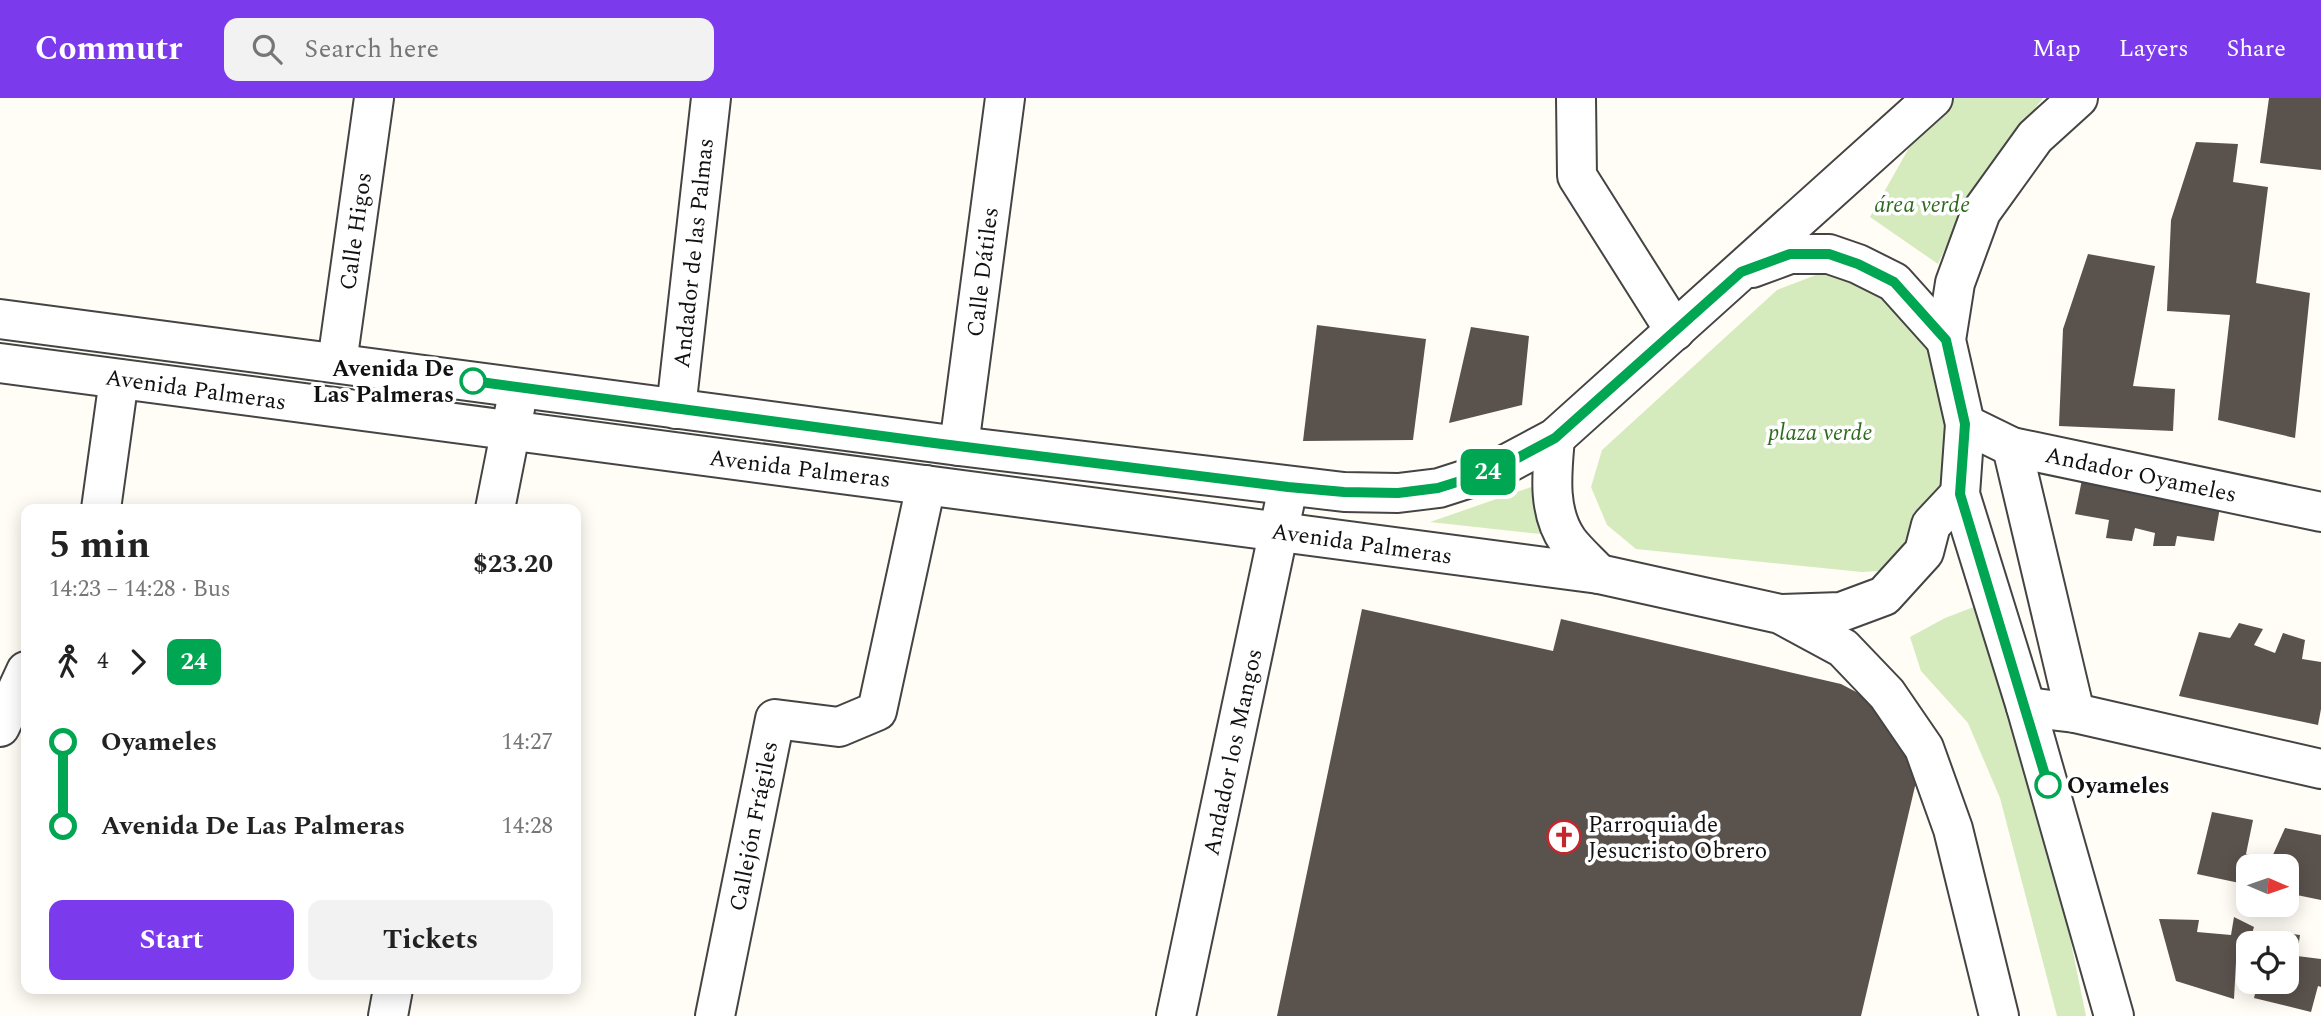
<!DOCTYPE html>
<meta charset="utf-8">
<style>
:root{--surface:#fff;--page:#f2f2f2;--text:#222;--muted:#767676;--accent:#7c3aed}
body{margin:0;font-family:Spectral,serif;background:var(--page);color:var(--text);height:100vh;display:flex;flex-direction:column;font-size:26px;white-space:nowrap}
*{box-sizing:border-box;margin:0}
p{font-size:23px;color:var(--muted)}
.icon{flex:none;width:38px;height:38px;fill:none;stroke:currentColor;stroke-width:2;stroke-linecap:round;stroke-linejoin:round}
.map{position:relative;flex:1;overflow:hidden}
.side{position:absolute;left:21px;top:406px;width:560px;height:490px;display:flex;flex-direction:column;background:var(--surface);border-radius:14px;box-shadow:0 4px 18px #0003}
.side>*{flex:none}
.badge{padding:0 14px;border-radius:10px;font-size:24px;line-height:46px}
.needle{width:46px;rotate:92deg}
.fabs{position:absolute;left:2236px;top:756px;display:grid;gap:14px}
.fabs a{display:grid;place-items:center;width:63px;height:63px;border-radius:14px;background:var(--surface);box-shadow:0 4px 18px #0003;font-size:35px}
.map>.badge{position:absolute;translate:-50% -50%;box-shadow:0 0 0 4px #fff}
.legs{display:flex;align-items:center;gap:10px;height:77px;padding:0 28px;font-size:23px}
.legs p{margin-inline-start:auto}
.summary{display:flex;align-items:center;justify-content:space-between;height:119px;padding:0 28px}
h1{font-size:38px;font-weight:700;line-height:52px}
.primary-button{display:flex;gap:14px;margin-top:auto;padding:14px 28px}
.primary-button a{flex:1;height:80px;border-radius:14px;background:var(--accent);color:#fff;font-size:28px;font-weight:700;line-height:80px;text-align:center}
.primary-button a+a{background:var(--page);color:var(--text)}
ul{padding:0 28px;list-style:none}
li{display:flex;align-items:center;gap:24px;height:84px;font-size:26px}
li i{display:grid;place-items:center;width:10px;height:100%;margin:0 9px;background:currentColor}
li i::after{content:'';width:18px;height:18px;margin:-9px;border:5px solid;border-radius:50%;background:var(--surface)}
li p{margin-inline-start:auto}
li:first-child i{background:linear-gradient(#0000 50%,currentColor 0)}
li:last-child i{background:linear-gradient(currentColor 50%,#0000 0)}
header{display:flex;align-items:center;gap:42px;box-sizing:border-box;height:98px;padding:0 35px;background:var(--accent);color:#fff}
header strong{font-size:33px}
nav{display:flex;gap:38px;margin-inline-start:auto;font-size:24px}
.search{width:490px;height:63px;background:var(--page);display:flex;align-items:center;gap:18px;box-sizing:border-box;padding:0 24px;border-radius:14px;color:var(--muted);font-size:26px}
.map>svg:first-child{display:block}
.green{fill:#d5ebbd}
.building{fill:#5a524d}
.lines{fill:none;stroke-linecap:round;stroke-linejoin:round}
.pedestrian-casing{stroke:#444;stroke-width:42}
.minor-casing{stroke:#444;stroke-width:42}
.tertiary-casing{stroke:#444;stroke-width:42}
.pedestrian{stroke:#fff;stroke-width:38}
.minor{stroke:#fff;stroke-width:38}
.tertiary{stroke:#fff;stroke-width:38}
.line-1-casing{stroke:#fff;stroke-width:16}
.line-1{stroke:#00a651;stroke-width:10}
.stop-1-dot{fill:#fff;stroke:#00a651;stroke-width:3.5}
.labels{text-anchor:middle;stroke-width:7;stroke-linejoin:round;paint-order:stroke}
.park-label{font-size:23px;font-style:italic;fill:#2f6b1f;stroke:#fff}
.street-label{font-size:23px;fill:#111;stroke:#fff}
.stop-label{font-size:23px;font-weight:bold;fill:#111;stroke:#fff;text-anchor:end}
.poi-label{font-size:23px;fill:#111;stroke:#fff;text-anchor:start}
</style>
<header>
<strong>Commutr</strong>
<div class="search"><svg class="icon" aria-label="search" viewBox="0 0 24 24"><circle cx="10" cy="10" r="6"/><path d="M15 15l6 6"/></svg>Search here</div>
<nav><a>Map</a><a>Layers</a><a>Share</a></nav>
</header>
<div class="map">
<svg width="2321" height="918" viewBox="0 0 2321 918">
<rect width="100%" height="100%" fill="#fffdf5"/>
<g class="green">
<polygon points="1949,0 2043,0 1972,92 1938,166 1870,119 1914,41"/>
<polygon points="1837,169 1946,242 1960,396 1910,471 1862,474 1636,451 1607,427 1591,389 1602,352 1777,192"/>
<polygon points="1537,387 1550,437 1430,424"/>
<polygon points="1979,507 2069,835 2086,918 2057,918 2000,700 1968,625 1921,573 1910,539 1945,520"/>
</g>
<g class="building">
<polygon points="2269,0 2321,0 2321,72 2260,65"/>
<polygon points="2196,44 2238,46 2233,84 2268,89 2256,185 2310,195 2295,340 2218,322 2230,217 2167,213 2171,122"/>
<polygon points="2088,156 2155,168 2133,288 2175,291 2173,333 2059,328 2063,231"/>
<polygon points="1317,227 1426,241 1413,342 1303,343"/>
<polygon points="1471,229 1529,238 1522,307 1449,325"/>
<polygon points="2085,367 2222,398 2214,443 2177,438 2175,448 2153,448 2155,435 2135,430 2132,443 2106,440 2109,422 2075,416"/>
<polygon points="1362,511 1553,553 1561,521 1841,586 1902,618 1924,650 1861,918 1277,918"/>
<polygon points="2239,525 2263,531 2254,547 2275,555 2283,535 2305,542 2302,561 2321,564 2321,611 2318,627 2179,598 2199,534 2230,540"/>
<polygon points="2212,714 2253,722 2246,756 2272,759 2285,730 2321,737 2321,802 2287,795 2287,768 2249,768 2249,787 2197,776"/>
<polygon points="2234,819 2254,829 2249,845 2249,868 2236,864 2234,901 2176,883 2159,821 2199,822 2197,834 2231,837"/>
<polygon points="2270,833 2300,837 2297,858 2321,861 2321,889 2318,888 2311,914 2254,900 2258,884 2287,884 2287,845 2269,845"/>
</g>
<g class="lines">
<defs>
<g id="pedestrian">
<polyline points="676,311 711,0"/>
<polyline points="1965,326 2012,349 2321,414"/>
<polyline points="2012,349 2075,615"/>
<polyline points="101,411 119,281"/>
<polyline points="2026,609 2075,615 2321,671"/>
<polyline points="0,629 26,573"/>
<polyline points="715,918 775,621 839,629 877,613 926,387"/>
</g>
<g id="minor">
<polyline points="1576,0 1577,78 1675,233"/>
<polyline points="337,265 374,0"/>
<polyline points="959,348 1005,0"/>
<polyline points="495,411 519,290"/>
<polyline points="388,918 393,891"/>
<polyline points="1176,918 1288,389"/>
</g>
<g id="tertiary">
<polyline points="2078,0 2035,39 1981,114 1955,185 1946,242 1965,326 1960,396 2026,609 2114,918"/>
<polyline points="1752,170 1790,156 1829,156 1858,166 1894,184 1946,242"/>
<polyline points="0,221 959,348 1344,394 1398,395 1439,390 1495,372 1555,340 1933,0"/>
<polyline points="0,265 1599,476 1780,516 1843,550 1887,596 1924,650 1953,731 1999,918"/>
<path d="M1555,340c-3,34 -8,73 13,103 9,12 21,22 31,33"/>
<polyline points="1782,516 1841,514 1884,498 1924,454 1931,427 1960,396"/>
</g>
</defs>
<use href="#pedestrian" class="pedestrian-casing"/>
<use href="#minor" class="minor-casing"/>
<use href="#tertiary" class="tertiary-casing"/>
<use href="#pedestrian" class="pedestrian"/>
<use href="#minor" class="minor"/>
<use href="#tertiary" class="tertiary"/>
</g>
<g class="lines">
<defs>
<polyline id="line-1" points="473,283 934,345 1288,389 1344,394 1398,395 1438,390 1495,372 1555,340 1741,174 1790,156 1829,156 1858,166 1894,184 1946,242 1965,326 1960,396 2048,687"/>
</defs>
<use href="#line-1" class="line-1-casing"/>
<use href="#line-1" class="line-1"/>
</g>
<defs>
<symbol id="church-ring" viewBox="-11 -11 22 22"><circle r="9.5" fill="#fff" stroke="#c4262e" stroke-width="1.5"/><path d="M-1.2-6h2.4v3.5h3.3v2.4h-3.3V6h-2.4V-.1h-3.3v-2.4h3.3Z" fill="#c4262e"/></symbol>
</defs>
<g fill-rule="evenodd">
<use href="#church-ring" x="1545" y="720" width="38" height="38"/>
</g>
<g class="stop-1-dot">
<circle cx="473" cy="283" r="12"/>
<circle cx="2048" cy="687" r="12"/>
</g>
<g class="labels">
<g class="park-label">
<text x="1922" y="114">área verde</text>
<text x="1820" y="342">plaza verde</text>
</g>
<g class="street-label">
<text transform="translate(355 133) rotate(-82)" y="8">Calle Higos</text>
<text transform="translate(693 155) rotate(-84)" y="8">Andador de las Palmas</text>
<text transform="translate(982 174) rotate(-83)" y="8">Calle Dátiles</text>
<text transform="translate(196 291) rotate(8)" y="8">Avenida Palmeras</text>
<text transform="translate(800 370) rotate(7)" y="8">Avenida Palmeras</text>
<text transform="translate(2141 376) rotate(12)" y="8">Andador Oyameles</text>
<text transform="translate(1362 445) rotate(8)" y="8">Avenida Palmeras</text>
<text transform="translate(1232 654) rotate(-78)" y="8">Andador los Mangos</text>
<text transform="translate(753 728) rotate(-79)" y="8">Callejón Frágiles</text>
</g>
<g class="stop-label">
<text x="454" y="278">Avenida De<tspan x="454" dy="26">Las Palmeras</tspan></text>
<text x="2067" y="695" text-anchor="start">Oyameles</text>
</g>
<g class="poi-label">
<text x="1588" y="734">Parroquia de<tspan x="1588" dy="26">Jesucristo Obrero</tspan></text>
</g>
</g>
</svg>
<div class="fabs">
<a><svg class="needle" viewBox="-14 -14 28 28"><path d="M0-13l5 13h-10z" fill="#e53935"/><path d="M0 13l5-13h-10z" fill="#767676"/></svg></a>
<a><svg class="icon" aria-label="locate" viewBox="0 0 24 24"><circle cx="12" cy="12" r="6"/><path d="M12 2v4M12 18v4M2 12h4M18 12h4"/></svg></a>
</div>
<b class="badge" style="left:1488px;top:374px;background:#00a651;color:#fff">24</b>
<section class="side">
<div class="summary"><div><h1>5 min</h1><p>14:23 – 14:28 · Bus</p></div><b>$23.20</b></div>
<div class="legs"><svg class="icon" aria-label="walk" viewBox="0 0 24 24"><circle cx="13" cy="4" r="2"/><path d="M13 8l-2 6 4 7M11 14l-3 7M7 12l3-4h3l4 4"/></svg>4<svg class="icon" aria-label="forward" viewBox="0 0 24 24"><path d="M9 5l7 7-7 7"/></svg><b class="badge" style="background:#00a651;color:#fff">24</b></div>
<ul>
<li><i style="color:#00a651"></i><b>Oyameles</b><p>14:27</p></li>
<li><i style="color:#00a651"></i><b>Avenida De Las Palmeras</b><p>14:28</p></li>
</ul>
<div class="primary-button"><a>Start</a><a>Tickets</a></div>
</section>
</div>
